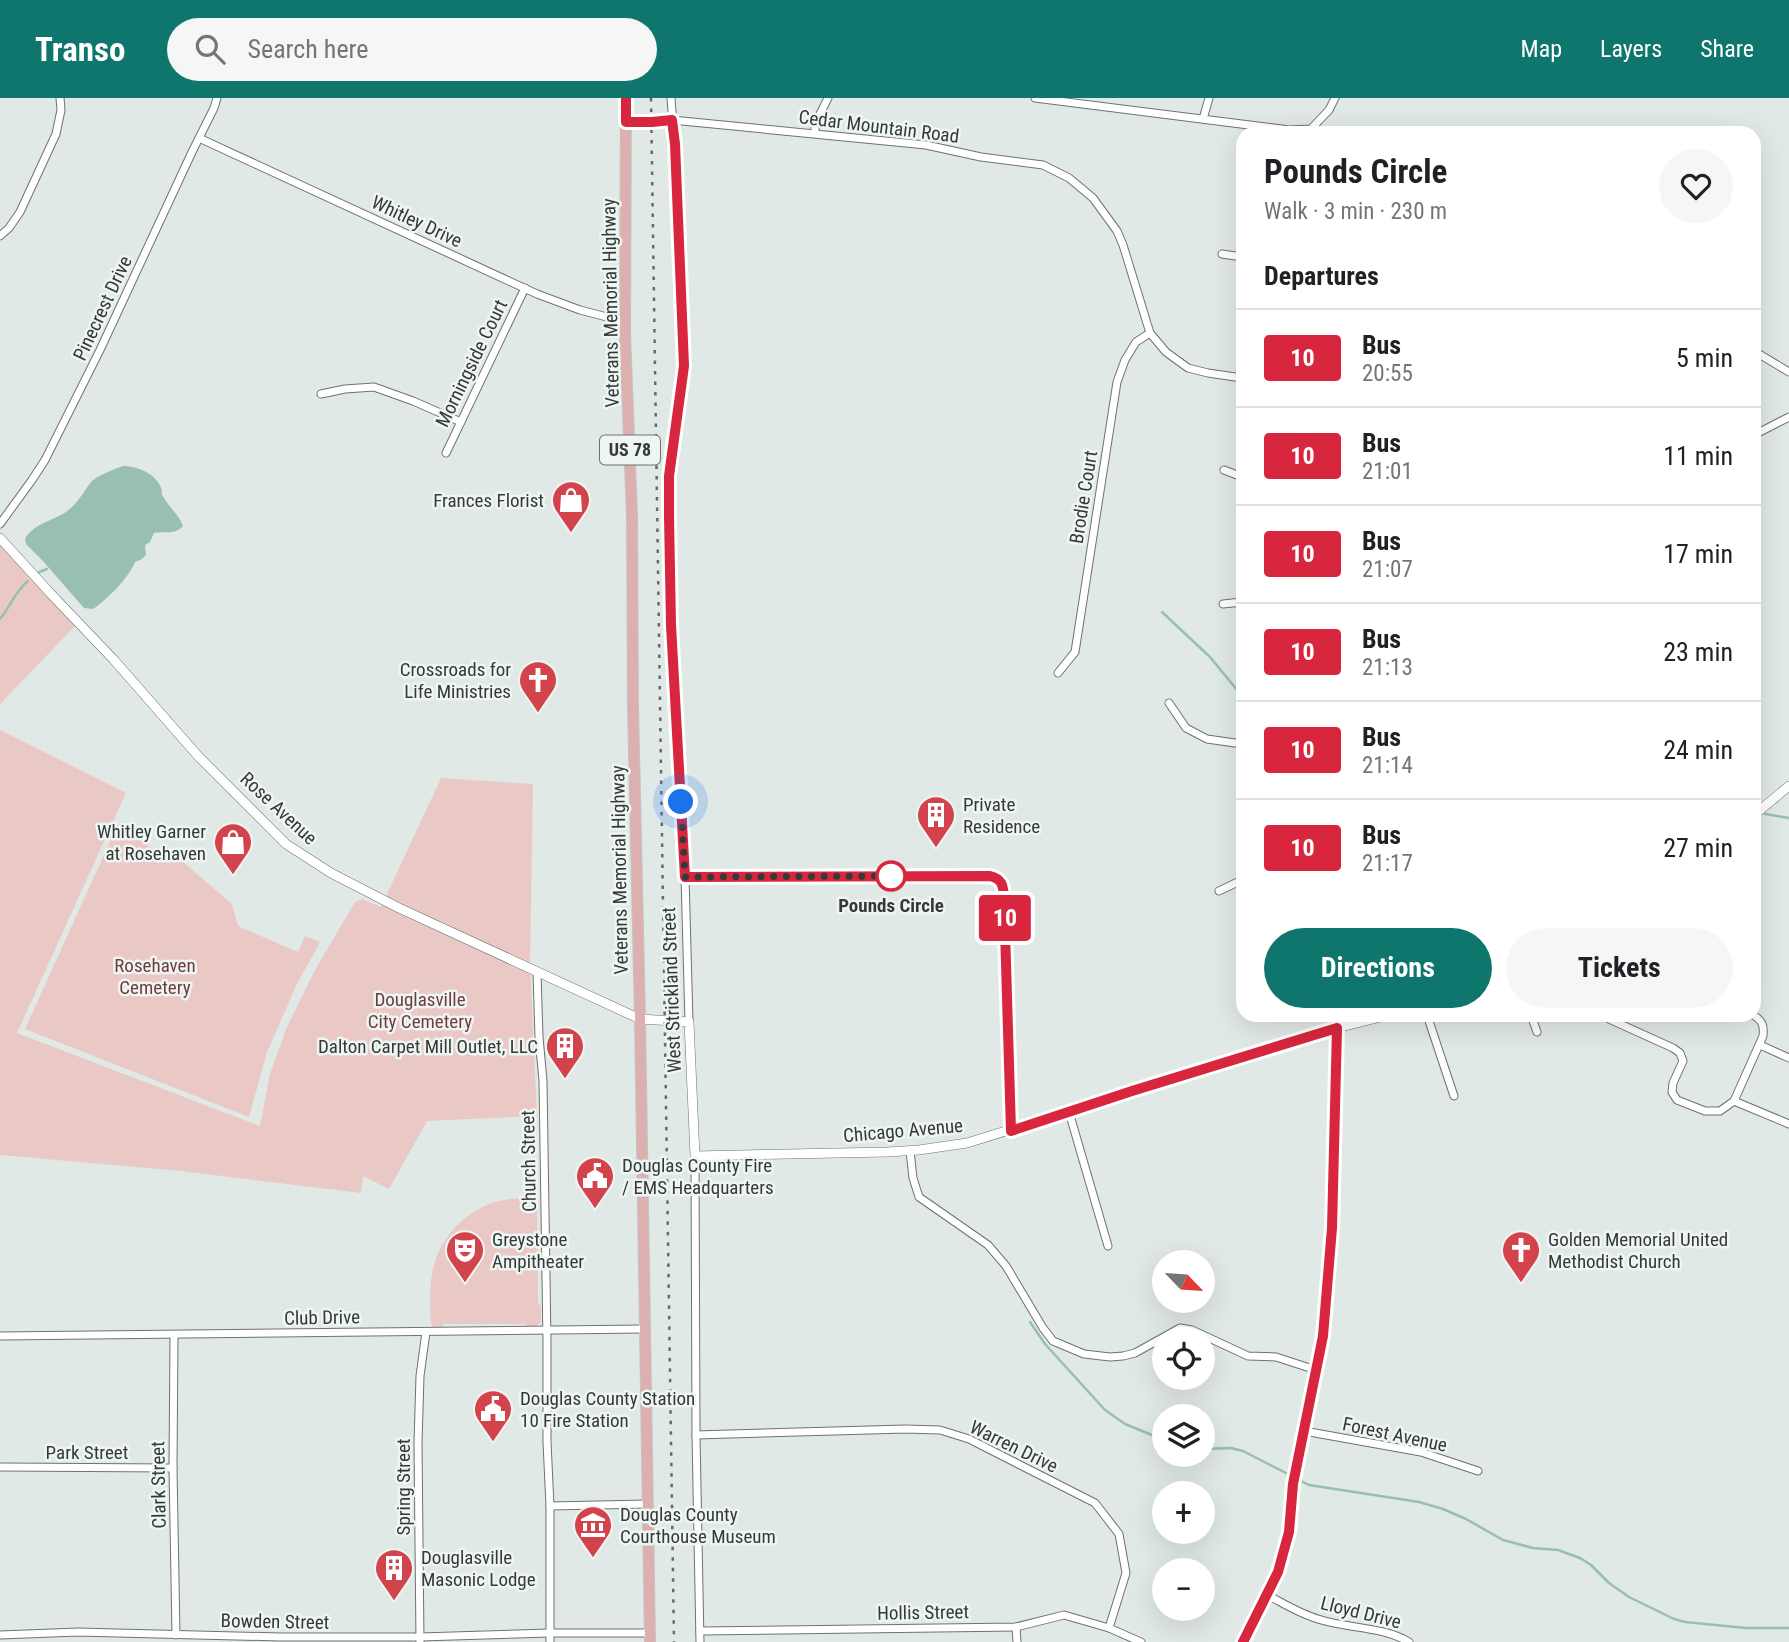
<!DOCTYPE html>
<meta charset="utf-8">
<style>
:root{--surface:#fff;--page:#f6f6f6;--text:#202124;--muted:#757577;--line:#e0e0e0;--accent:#0f766e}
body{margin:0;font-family:"Roboto Condensed",sans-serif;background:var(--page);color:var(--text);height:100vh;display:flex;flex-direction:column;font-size:26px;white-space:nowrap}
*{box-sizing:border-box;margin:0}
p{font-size:23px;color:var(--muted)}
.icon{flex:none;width:38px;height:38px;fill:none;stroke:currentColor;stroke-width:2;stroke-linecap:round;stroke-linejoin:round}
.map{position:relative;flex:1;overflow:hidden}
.details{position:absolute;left:1236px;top:28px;width:525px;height:896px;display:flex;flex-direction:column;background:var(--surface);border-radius:21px;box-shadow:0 7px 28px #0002}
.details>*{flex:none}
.badge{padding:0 14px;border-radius:5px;font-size:24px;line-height:46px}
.needle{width:46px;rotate:115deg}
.controls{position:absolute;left:1152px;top:1152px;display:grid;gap:14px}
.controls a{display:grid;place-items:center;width:63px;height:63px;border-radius:50%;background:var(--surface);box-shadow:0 7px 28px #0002;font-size:35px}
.you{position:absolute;width:35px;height:35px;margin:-18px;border:5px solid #fff;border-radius:50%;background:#1a73e8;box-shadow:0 0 0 10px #1a73e833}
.map>.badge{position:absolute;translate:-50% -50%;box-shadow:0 0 0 4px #fff}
h2{padding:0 28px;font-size:26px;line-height:63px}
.round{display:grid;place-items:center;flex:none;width:74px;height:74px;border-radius:37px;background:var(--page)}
.overview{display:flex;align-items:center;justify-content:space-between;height:119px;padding:0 28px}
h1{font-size:33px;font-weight:700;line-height:52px}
.cta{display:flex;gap:14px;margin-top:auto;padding:14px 28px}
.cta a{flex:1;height:80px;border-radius:42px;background:var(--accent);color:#fff;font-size:28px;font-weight:700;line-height:80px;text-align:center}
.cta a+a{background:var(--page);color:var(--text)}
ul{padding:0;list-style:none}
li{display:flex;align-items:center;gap:21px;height:98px;padding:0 28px;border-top:2px solid var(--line)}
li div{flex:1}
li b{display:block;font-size:26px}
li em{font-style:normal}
li .badge{min-width:77px;font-weight:700;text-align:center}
header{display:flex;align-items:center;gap:42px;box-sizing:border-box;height:98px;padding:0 35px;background:var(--accent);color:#fff}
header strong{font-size:33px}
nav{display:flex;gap:38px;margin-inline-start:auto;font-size:24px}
.search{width:490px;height:63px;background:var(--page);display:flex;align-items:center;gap:18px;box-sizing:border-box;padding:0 24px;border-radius:38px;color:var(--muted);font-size:26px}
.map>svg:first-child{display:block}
.green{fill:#eac8c6}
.water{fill:#99bfb0}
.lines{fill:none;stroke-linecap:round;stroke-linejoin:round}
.stream{stroke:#99bfb0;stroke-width:2.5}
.minor-casing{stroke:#6c7370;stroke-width:9}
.tertiary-casing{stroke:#6c7370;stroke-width:10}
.primary-casing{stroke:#c3c4c3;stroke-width:12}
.minor{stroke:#fff;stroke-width:7}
.tertiary{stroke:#fff;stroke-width:9}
.primary{stroke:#ddb0b0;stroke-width:10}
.rail{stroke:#656968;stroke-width:2.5;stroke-dasharray:3.5 7;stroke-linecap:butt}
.line-casing{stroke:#fff;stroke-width:16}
.line{stroke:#d7263d;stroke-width:10}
.walk{stroke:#363938;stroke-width:7;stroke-dasharray:0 12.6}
.stop-dot{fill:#fff;stroke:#d7263d;stroke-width:3.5}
.labels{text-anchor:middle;stroke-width:5;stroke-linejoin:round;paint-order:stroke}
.shield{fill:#eef6f3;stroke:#6d7270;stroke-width:2}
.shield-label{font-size:18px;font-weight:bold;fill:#363938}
.street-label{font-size:19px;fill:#363938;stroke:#eef6f3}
.poi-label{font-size:19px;fill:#363938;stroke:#eef6f3;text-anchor:start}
.stop-label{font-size:19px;font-weight:bold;fill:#363938;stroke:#eef6f3}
.park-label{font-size:19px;fill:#713c3b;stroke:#eef6f3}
</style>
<header>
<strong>Transo</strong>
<div class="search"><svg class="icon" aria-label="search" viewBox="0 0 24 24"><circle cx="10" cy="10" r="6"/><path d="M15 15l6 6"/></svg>Search here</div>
<nav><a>Map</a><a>Layers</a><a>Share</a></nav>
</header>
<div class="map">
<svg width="1789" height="1544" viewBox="0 0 1789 1544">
<rect width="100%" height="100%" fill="#e1e9e6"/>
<g class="green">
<polygon points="0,440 78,525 0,606"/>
<polygon points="0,632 126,695 17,935 260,1028 270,976 286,931 315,872 355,804 362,801 381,809 441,680 533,686 530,865 537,1018 427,1023 389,1091 363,1078 361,1095 181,1073 0,1057"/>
<polygon points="118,726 164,759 176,758 232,806 238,828 298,854 305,838 320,844 297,886 267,954 249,1019 25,931"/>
<path d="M521,1100h14l4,5 -2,10 1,90 3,3v16l-5,4 -8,1 -3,-3h-81l-4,4 -6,-1 -3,-3c-1,-18 -2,-37 2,-55 6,-31 35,-61 66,-68 7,-2 15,-2 22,-3z"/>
</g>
<path class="water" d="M123,368c13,0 33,7 38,22 3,9 -2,2 3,10 6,10 15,17 19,28 -7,9 -19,5 -29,7l-4,9 -5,3 1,10 -4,4 -7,3c-5,14 -28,38 -42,47l-9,-1 -42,-48 -16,-16 -1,-5c10,-18 32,-18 46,-31 9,-8 14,-19 21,-27 9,-7 20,-11 31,-15z"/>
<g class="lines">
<g class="stream">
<polyline points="37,475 47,471"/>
<polyline points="1162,514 1210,559 1242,598"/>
<path d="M0,521c10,-12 16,-29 28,-38"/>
<polyline points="1765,716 1789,720"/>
<polyline points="1030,1224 1045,1246 1105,1312 1125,1326 1164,1342"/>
<polyline points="1202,1351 1231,1350 1243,1353 1288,1376"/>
<polyline points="1301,1383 1309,1387 1419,1404 1443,1411 1466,1421 1503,1442 1533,1450 1558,1452 1580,1460 1591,1467 1609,1485 1629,1499 1674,1521 1685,1524 1746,1530 1789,1530"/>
</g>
<defs>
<g id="minor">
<polyline points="671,0 677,82 684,246 684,268 669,378 669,418 671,527 685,779 689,924"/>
<polyline points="1035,0 1289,32 1311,31 1329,12 1335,0"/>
<polyline points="1203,21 1209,0"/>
<polyline points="626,24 651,24 672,22 926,47 981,59 1043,67 1069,80 1093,100 1117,133 1123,147 1150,235 1166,254 1188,270 1208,275 1242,280"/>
<polyline points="815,35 815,26 828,0"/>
<polyline points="199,40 537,196 580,212 626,224"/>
<polyline points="0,138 9,130 20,114 56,36 61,12 60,0"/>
<polyline points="1222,156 1242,159"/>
<polyline points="1754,253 1789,274"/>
<polyline points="321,296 345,291 374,289 413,303 461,324"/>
<polyline points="1754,337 1789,319"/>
<polyline points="446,355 525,190"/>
<polyline points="1224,372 1242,379"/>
<polyline points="0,426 32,382 45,362 100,252 192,54 214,10 217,0"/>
<polyline points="1223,506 1242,504"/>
<polyline points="1058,575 1075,554 1117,284 1125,262 1136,244 1150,235"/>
<polyline points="1169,605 1186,630 1207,641 1242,646"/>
<path d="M685,779l305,-1c13,4 13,8 14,20l7,235"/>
<polyline points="1219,793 1242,782"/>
<polyline points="537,875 539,939 543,983 547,1244 547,1344 550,1408 550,1544"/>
<polyline points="1427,917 1454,998"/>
<polyline points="1531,917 1537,934"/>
<path d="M1607,917l2,4 64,29 7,5 3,8 -10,22 -1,9 5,8 28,11h15l14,-10 29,-65c1,-10 0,-15 -10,-21"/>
<polyline points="1760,947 1789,960"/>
<polyline points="1734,1003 1789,1026"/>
<polyline points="1069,1014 1108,1148"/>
<polyline points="910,1053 913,1080 919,1099 988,1147 1006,1168 1043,1230 1053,1243 1084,1256 1110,1259 1123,1258 1135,1255 1180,1230 1192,1232 1248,1258 1276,1259 1316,1272"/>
<polyline points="695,1058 696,1337 700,1544"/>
<polyline points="174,1237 173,1370 176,1537"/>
<polyline points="0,1238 644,1231"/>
<polyline points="1304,1333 1421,1354 1478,1373"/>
<polyline points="696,1337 905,1331 940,1332 969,1341 1095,1405 1119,1436 1126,1475 1109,1530"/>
<polyline points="0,1369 173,1370"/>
<polyline points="550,1408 647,1406"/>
<path d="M1267,1497c16,8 33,19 51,24 30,10 64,7 91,23"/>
<polyline points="1016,1529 1017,1544"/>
<polyline points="700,1533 1016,1529 1064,1517 1109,1530 1141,1544"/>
<polyline points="0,1537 78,1534 280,1539 420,1539 550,1535 650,1535"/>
<polyline points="420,1544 418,1345 420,1278 426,1234"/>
<polyline points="1243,1544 1278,1474 1289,1434 1293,1386 1323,1238 1332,1130 1337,930"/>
</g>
<g id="tertiary">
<polyline points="0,440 51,496 114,562 198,658 286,746 331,775 399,810 640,921 689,924 695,1058 888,1054 919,1052 967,1045 1337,930 1389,917"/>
<polyline points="1754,717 1789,688"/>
</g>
<polyline id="primary" points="626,0 625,236 632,418 633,608 640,921 650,1544"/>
</defs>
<use href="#minor" class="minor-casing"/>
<use href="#tertiary" class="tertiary-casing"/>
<use href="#primary" class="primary-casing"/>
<use href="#minor" class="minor"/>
<use href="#tertiary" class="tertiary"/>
<use href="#primary" class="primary"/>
<polyline class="rail" points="651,0 674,1544"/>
</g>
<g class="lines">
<defs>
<path id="line" d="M626,0v24h26l20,-2 3,24 9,222 -15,110v40l2,109 14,252 305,-1c12,3 13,9 14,20l7,235 121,-40 205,-63 -5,200 -9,108 -30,148 -4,48 -11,40 -35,70"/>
</defs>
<use href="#line" class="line-casing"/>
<use href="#line" class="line"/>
<polyline class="walk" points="681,704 685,779 891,778"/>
</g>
<defs>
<symbol id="shop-pin" viewBox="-11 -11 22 30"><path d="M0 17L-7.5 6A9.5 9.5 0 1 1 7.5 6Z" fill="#d3434c" stroke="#eef6f3"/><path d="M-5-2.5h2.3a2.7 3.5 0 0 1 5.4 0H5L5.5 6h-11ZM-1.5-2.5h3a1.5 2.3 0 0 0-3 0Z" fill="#fff"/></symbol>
<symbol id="church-pin" viewBox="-11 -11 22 30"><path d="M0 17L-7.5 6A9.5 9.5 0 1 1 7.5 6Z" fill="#d3434c" stroke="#eef6f3"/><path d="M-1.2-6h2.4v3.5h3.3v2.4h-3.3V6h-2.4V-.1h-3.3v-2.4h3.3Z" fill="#fff"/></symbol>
<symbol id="building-pin" viewBox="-11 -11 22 30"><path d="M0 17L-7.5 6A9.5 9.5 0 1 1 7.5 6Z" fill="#d3434c" stroke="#eef6f3"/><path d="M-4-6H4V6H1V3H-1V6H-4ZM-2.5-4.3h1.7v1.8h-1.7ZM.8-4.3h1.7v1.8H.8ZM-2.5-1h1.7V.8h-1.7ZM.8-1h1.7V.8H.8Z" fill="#fff"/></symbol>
<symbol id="civic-pin" viewBox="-11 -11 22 30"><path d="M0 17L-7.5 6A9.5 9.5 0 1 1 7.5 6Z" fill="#d3434c" stroke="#eef6f3"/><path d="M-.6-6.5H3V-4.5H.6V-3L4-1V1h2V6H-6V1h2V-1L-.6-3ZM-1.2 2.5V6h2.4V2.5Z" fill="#fff"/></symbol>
<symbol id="theatre-pin" viewBox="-11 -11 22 30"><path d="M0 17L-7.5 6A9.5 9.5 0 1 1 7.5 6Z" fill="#d3434c" stroke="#eef6f3"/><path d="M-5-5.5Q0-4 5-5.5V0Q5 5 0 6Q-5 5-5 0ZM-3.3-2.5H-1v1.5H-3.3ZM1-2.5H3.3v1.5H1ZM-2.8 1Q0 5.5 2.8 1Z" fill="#fff"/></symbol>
<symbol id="museum-pin" viewBox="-11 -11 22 30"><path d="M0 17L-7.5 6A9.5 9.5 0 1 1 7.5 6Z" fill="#d3434c" stroke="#eef6f3"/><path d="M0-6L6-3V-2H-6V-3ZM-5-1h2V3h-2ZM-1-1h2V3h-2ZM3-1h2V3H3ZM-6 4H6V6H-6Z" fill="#fff"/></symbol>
</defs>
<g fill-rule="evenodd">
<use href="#shop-pin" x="549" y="380" width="44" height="60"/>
<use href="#church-pin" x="516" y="560" width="44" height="60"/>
<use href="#building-pin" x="914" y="695" width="44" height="60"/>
<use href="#shop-pin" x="211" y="722" width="44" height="60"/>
<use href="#building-pin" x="543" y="926" width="44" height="60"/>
<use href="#civic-pin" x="573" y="1056" width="44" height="60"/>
<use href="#theatre-pin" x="443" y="1130" width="44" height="60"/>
<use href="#church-pin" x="1499" y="1130" width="44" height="60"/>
<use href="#civic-pin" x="471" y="1289" width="44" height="60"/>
<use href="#museum-pin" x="571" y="1405" width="44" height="60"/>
<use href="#building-pin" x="372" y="1448" width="44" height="60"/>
</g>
<circle class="stop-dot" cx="891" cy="778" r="14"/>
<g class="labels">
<rect class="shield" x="600" y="337.5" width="60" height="29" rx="5"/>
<g class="shield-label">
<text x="630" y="358">US 78</text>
</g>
<g class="street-label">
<text transform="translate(879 28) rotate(7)" y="7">Cedar Mountain Road</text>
<text transform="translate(417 123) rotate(25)" y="7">Whitley Drive</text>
<text transform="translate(610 205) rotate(-91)" y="7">Veterans Memorial Highway</text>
<text transform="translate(102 210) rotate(-65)" y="7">Pinecrest Drive</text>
<text transform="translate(471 265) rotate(-64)" y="7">Morningside Court</text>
<text transform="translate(1083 399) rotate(-81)" y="7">Brodie Court</text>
<text transform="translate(279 710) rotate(43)" y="7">Rose Avenue</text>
<text transform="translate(619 772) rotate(-91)" y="7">Veterans Memorial Highway</text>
<text transform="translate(671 892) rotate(-92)" y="7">West Strickland Street</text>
<text transform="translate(903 1032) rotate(-5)" y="7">Chicago Avenue</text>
<text transform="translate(528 1063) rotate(-91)" y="7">Church Street</text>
<text transform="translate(322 1219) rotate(-1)" y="7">Club Drive</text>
<text transform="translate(1395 1336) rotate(12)" y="7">Forest Avenue</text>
<text transform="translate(1014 1348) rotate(26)" y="7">Warren Drive</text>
<text x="87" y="1361">Park Street</text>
<text transform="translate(158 1387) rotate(-91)" y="7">Clark Street</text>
<text transform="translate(403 1389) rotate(-90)" y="7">Spring Street</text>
<text transform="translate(923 1514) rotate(-1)" y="7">Hollis Street</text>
<text transform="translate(1361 1514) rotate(14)" y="7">Lloyd Drive</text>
<text transform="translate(275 1523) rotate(1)" y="7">Bowden Street</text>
</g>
<g class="poi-label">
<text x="544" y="409" text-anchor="end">Frances Florist</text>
<text x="511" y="578" text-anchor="end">Crossroads for<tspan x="511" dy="22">Life Ministries</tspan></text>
<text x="963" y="713">Private<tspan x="963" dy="22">Residence</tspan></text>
<text x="206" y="740" text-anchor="end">Whitley Garner<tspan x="206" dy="22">at Rosehaven</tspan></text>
<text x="538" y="955" text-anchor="end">Dalton Carpet Mill Outlet, LLC</text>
<text x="622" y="1074">Douglas County Fire<tspan x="622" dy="22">/ EMS Headquarters</tspan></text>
<text x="492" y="1148">Greystone<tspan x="492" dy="22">Ampitheater</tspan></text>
<text x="1548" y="1148">Golden Memorial United<tspan x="1548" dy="22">Methodist Church</tspan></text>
<text x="520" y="1307">Douglas County Station<tspan x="520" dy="22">10 Fire Station</tspan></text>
<text x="620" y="1423">Douglas County<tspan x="620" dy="22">Courthouse Museum</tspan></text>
<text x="421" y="1466">Douglasville<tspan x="421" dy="22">Masonic Lodge</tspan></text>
</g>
<g class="stop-label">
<text x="891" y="814">Pounds Circle</text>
</g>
<g class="park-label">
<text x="155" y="874">Rosehaven<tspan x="155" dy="22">Cemetery</tspan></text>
<text x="420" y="908">Douglasville<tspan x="420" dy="22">City Cemetery</tspan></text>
</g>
</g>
</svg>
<div class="controls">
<a><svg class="needle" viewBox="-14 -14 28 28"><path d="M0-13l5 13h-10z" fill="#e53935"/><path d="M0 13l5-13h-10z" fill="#757577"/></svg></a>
<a><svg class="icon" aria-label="locate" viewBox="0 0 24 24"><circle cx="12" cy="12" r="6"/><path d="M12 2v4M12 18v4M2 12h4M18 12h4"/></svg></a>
<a><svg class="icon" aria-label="layers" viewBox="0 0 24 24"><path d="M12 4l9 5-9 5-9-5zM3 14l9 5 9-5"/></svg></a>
<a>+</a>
<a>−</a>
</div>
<div class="you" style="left:681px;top:704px"></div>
<b class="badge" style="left:1005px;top:820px;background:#d7263d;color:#fff">10</b>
<section class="details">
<div class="overview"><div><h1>Pounds Circle</h1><p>Walk · 3 min · 230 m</p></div><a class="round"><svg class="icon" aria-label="heart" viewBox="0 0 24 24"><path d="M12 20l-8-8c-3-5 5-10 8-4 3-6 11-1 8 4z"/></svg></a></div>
<h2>Departures</h2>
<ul>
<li><span class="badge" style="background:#d7263d;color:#fff">10</span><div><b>Bus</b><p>20:55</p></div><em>5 min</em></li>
<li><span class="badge" style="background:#d7263d;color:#fff">10</span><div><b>Bus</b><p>21:01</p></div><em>11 min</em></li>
<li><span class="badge" style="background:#d7263d;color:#fff">10</span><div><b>Bus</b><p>21:07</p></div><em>17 min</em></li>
<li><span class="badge" style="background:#d7263d;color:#fff">10</span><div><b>Bus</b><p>21:13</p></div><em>23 min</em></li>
<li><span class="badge" style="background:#d7263d;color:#fff">10</span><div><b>Bus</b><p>21:14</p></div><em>24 min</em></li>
<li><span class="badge" style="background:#d7263d;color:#fff">10</span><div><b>Bus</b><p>21:17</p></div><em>27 min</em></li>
</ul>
<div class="cta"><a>Directions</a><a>Tickets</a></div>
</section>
</div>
